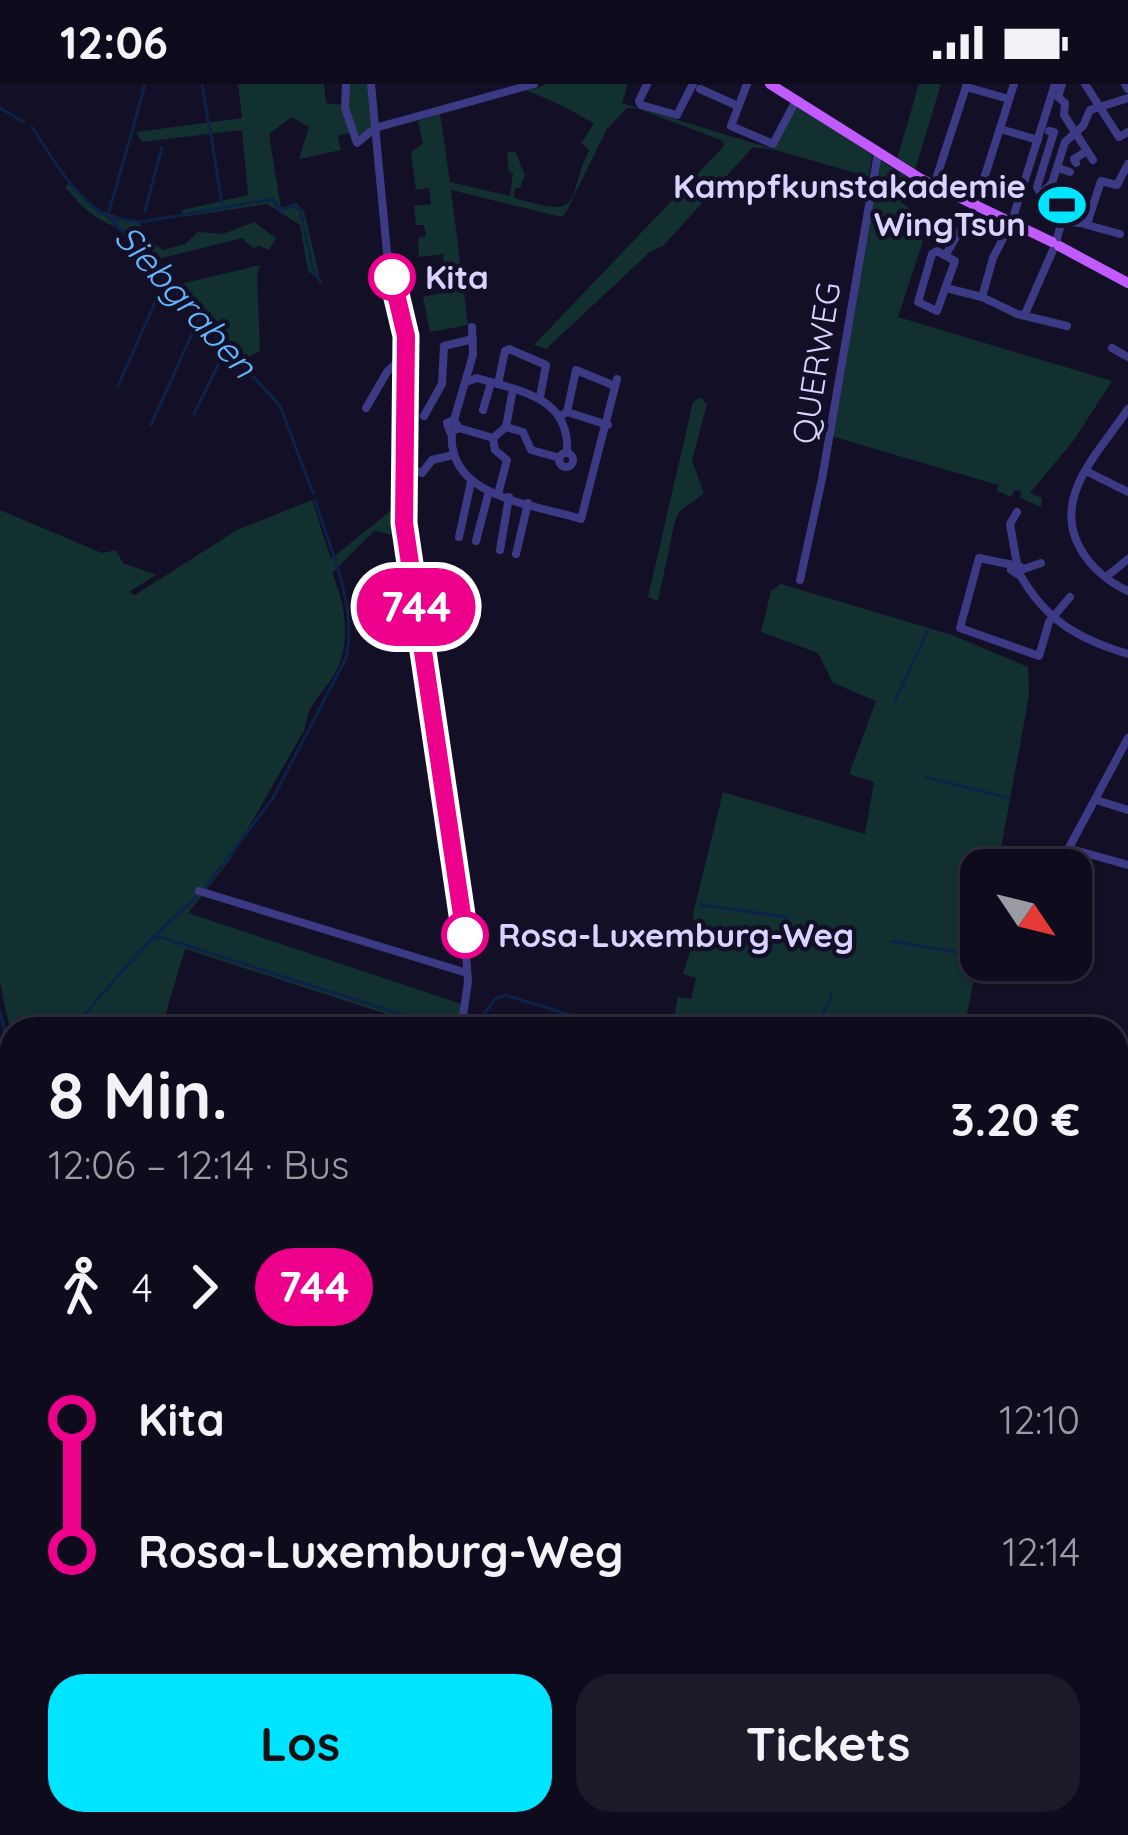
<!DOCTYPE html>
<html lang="de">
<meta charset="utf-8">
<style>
:root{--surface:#0e0b1c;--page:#1c1929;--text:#f1f3f6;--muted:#9b9ba3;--line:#2e2b3b;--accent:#00e5ff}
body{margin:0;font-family:Quicksand,sans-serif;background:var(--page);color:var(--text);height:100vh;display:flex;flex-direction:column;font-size:45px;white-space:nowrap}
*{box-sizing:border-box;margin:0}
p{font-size:39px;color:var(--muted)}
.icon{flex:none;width:66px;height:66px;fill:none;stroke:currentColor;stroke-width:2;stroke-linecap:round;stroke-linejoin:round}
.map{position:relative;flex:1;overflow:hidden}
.sheet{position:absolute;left:0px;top:933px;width:1128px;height:819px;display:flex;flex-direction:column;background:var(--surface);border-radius:36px 36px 0 0;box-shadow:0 3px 9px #0004,0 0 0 3px var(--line)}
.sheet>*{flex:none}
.badge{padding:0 24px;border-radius:39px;font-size:42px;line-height:78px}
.needle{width:78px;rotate:125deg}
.controls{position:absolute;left:960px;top:765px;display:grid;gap:24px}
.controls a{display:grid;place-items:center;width:132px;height:132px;border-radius:24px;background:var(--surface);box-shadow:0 3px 9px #0004,0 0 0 3px var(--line);font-size:60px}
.map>.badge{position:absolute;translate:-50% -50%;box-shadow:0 0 0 6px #fff}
.legs{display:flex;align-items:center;gap:18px;height:132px;padding:0 48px;font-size:39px}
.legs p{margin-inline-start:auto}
.overview{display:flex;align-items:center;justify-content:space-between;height:204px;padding:0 48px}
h1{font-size:66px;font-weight:700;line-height:90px}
.action{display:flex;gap:24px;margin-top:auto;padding:24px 48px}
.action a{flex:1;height:138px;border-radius:36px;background:var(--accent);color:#111;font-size:48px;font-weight:700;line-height:138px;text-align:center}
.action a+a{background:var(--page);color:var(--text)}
ul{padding:0 48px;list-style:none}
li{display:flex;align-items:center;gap:42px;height:132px;font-size:45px}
li i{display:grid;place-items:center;width:18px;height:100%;margin:0 15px;background:currentColor}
li i::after{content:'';width:30px;height:30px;margin:-15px;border:9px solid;border-radius:50%;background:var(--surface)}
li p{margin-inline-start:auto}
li:first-child i{background:linear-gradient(#0000 50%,currentColor 0)}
li:last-child i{background:linear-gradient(currentColor 50%,#0000 0)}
.status{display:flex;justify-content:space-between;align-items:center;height:84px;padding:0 60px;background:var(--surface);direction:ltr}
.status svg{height:33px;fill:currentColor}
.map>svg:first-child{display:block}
.green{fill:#12302f}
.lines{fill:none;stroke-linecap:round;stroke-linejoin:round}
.stream{stroke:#0c2248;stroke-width:3}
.minor{stroke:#3d3a85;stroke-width:8}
.major{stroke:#c25bff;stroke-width:10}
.rail{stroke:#00e5ff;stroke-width:3;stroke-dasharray:18 15;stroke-linecap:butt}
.line-1-casing{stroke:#fff;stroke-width:27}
.line-1{stroke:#ec008c;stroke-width:18}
.stop-1-dot{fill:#fff;stroke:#ec008c;stroke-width:6}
.labels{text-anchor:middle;stroke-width:9;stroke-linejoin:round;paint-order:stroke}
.poi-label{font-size:33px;font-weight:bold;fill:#d9d4ff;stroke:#130f26;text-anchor:end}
.stop-label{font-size:33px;font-weight:bold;fill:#d9d4ff;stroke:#130f26;text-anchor:start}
.street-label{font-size:33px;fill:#d9d4ff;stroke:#130f26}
.water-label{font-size:36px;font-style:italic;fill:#62b6ff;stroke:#130f26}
</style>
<div class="status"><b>12:06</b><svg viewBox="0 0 49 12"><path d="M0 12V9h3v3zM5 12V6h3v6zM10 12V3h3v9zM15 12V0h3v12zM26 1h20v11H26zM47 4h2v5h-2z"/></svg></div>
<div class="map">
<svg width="1128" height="1751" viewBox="0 0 1128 1751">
<rect width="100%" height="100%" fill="#130f26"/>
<g class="green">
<polygon points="238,0 324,0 326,19 342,21 347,0 368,0 372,44 355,58 349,49 338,52 341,66 299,75 309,43 292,33 269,50 281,124 296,119 304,127 319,191 315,192 308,187 300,141 267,120 182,133 182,126 248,111 242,46 142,58 136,48 242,34"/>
<path d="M547,0h81l-6,19 151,46 21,-45 78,51 -3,22 -93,-27 -23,-3 -90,99 -13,6 -104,97 -12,-4 190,-199 -1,-5 -87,-33h-9l-20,21 -42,85 -4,3 -110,-27 17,135 -38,7 -7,-35 24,-5 -4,-38 -24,3 -1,-19 8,-2 -2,-11h-8l-2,-19 17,-2 -2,-16 -13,2 -5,-38 12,-9 -5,-22 22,-7 10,68 60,14 3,-23 -4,-1 -2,-19 8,-2 10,24 -5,13h-5l-1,10c73,21 50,5 75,-48l-8,-7 13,-19c-16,-11 -50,-28 -68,-33z"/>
<polygon points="919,0 941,0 915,86 897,75"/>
<polygon points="878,75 912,96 899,116 922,135 913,150 923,157 898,233 1112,297 1074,356 1030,409 1042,414 1041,423 1020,414 1021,407 1015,406 1011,413 997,407 998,401 831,352"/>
<path d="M70,98l25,27 46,15 -3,10 25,16 22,-6 13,-12 25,2 31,-12 22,16 -7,12 -10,-4 -6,2 -11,-10 -80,20 -4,5 7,14 11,8 84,-20 -3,11 3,75 -11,6 -5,12 -128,-142c-23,-9 -35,-21 -51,-40z"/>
<polygon points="700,313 707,320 692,377 704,409 679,428 674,441 658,517 648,513 693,318"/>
<path d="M312,416l19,59 69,-56 4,34 -30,-6 -42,42c14,33 21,73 0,105 -12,19 -25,28 -27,51l-75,131 -42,53 274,91 -4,25h-25l-248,-80 -24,80h-149v10l-12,-57v-472l102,43 14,-3 7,13 33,12 -27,17 6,3 102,-65z"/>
<polygon points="781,500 952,551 1028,583 1029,612 997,786 981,786 981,861 964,945 672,945 678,913 691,915 696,894 683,890 695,852 693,830 723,708 865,750 874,698 849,690 876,617 833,599 818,569 761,548 771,507"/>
<path d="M0,968c8,43 20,90 7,131l5,2v28l-9,32 -3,-1z"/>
<polygon points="1116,1016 1128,1020 1128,1300 1116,1290"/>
</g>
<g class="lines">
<g class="stream">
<polyline points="202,1 209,42"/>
<polyline points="0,24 24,38"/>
<path d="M32,43c23,34 41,71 78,91l170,188 33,87"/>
<polyline points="210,45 222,120"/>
<polyline points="130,55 145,0"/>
<polyline points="109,127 129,58"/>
<polyline points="145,127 162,63"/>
<polyline points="110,134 141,138 273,115 280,126 294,122 300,125 313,185 321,199"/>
<polyline points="118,302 165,196"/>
<polyline points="194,330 225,267"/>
<polyline points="151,341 199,234"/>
<polyline points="895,617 928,546"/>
<polyline points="925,693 1009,714"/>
<path d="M206,803l67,-89 73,-140c12,-52 -16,-109 -31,-158"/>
<polyline points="700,821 787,833"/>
<polyline points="149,856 160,853 447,945"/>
<polyline points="892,857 979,872"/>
<polyline points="0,927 12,977"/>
<path d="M72,945c39,-46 79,-93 125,-132"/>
<polyline points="473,945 495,915 505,911 616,945"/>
<polyline points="817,945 832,910"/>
<polyline points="315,1740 322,1751"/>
</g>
<g class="minor">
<polyline points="346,0 345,24 357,59 375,44 534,0"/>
<polyline points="371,0 387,168 406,252 404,439 465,855 468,898 461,945"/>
<polyline points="647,0 639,17 641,21 677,31 693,0"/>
<polyline points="747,0 731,42 773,60 793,22"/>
<polyline points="1055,0 1012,137 993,174 982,213 1017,230 1067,242"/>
<polyline points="1062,0 1058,13 1065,19 1064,31 1093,76"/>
<polyline points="1085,0 1119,53 1128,48"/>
<polyline points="1125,0 1128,5"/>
<polyline points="966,3 1009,15"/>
<polyline points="700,5 738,22"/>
<polyline points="1000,45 1038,56"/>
<polyline points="1076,79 1074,75 1087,67"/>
<polyline points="1058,84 1070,88"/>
<polyline points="934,101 967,0"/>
<polyline points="1041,110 1037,103 1054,48 1049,47"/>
<polyline points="1062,137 1087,140 1101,97 1117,101 1128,80"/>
<polyline points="1087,141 1120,150"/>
<polyline points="1056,158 1062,137 1044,131 1039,122 1044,107 1052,99 1065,58 1083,42 1090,26 1128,14"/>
<polygon points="937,167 955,177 937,227 918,218 932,170"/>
<polyline points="946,170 976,120 1014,0"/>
<polyline points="946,204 982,213"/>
<polyline points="1025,230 1053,166"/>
<polyline points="1112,264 1128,273"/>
<path d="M466,298l11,-4c43,13 94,19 90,75"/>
<polyline points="498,300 505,267 509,265 546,281 540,313"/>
<polyline points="366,324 387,288 406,270"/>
<path d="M1128,325c-26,40 -76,86 -49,137 10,20 29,36 49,45"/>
<polyline points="483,326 491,299"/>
<polyline points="567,328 608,341"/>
<polyline points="414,329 411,385 422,389 432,376 453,371"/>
<polyline points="424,332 442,300 444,262 473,255"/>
<polyline points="560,332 567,328 576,286 615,302"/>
<polyline points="454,336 473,271 472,243"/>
<polyline points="506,343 523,348 531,366 560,374"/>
<polyline points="506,343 513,305"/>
<polyline points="459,344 454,336 447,339 450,348 459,344 493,354"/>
<path d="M452,348c-6,66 82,72 129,87l36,-140"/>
<circle cx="566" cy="376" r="7"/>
<polyline points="1086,387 1128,408"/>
<polyline points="498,410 507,376 495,366 493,354 506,343"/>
<polyline points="1017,428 1010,440 1017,480"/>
<polyline points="459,453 471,398"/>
<polyline points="476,457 489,407"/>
<polyline points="500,466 509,413"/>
<polyline points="516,470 528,419"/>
<polygon points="1015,480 1021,483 1017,490 1011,486"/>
<polyline points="1013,481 979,474 960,544 1039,572 1049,538 1070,513"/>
<polyline points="1021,486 1041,479"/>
<path d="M1019,489c26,47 59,66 109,81"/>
<polyline points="1106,493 1128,475"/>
<polyline points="800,496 822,395 878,69"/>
<polyline points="1096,716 1128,726"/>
<polyline points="1071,765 1128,781"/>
<polyline points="1057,786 1128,654"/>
<polyline points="199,807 467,889"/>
<polyline points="0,1290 12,1293"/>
<polyline points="0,1348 12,1352"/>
<polyline points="0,1359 12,1422"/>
<polyline points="0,1461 12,1464"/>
<polyline points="0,1515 12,1509"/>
<polyline points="0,1573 12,1594"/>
<polyline points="0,1636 12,1628"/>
<polyline points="1116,1649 1128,1658"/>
<polyline points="0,1694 12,1711"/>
<polyline points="34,1740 43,1751"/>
<polyline points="192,1740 195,1751"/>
<polyline points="227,1740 263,1751"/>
<polyline points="605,1740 608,1751"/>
<polyline points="768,1740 773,1751"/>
<polyline points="832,1740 836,1751"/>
<polyline points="840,1740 844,1751"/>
<polyline points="934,1740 942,1751"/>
<polyline points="419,1747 420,1751"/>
<polyline points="1043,1749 1050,1740"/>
<polyline points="271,1751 305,1740"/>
<polyline points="361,1751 363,1740"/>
<polyline points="509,1751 533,1740"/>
<polyline points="732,1751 756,1740"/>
<polyline points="904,1751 912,1740"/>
</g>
<g class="major">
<polyline points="770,0 921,95 1052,158"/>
<polyline points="1059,162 1128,199"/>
</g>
<polyline class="rail" points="1116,1476 1128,1473"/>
</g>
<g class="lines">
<defs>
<polyline id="line-1" points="392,193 406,252 404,439 465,851"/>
</defs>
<use href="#line-1" class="line-1-casing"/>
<use href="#line-1" class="line-1"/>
</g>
<defs>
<symbol id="stadium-bare" viewBox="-9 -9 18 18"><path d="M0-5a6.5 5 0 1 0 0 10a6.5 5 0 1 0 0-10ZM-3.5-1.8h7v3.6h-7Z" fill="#00e5ff" stroke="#130f26" stroke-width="2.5" paint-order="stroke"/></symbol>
</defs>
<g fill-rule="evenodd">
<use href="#stadium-bare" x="1029" y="88" width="66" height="66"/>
</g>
<g class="stop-1-dot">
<circle cx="392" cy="193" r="21"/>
<circle cx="465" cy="851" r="21"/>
</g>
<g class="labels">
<g class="poi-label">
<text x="1026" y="114">Kampfkunstakademie<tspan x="1026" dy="38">WingTsun</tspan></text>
</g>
<g class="stop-label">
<text x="425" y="205">Kita</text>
<text x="498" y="863">Rosa-Luxemburg-Weg</text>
</g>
<g class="street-label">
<text transform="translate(816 279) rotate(-81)" y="12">QUERWEG</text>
</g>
<g class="water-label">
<text transform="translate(186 217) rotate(48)" y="13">Siebgraben</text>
</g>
</g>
</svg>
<div class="controls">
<a><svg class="needle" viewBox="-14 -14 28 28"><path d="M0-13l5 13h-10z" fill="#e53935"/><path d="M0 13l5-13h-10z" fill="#9b9ba3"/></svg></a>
</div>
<b class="badge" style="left:416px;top:523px;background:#ec008c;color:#fff">744</b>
<section class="sheet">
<div class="overview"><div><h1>8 Min.</h1><p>12:06 – 12:14 · Bus</p></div><b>3.20 €</b></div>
<div class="legs"><svg class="icon" aria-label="walk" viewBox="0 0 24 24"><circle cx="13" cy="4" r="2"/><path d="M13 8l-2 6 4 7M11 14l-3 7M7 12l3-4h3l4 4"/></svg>4<svg class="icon" aria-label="forward" viewBox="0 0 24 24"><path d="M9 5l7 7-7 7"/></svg><b class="badge" style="background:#ec008c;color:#fff">744</b></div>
<ul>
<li><i style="color:#ec008c"></i><b>Kita</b><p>12:10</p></li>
<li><i style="color:#ec008c"></i><b>Rosa-Luxemburg-Weg</b><p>12:14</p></li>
</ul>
<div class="action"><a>Los</a><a>Tickets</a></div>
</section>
</div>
